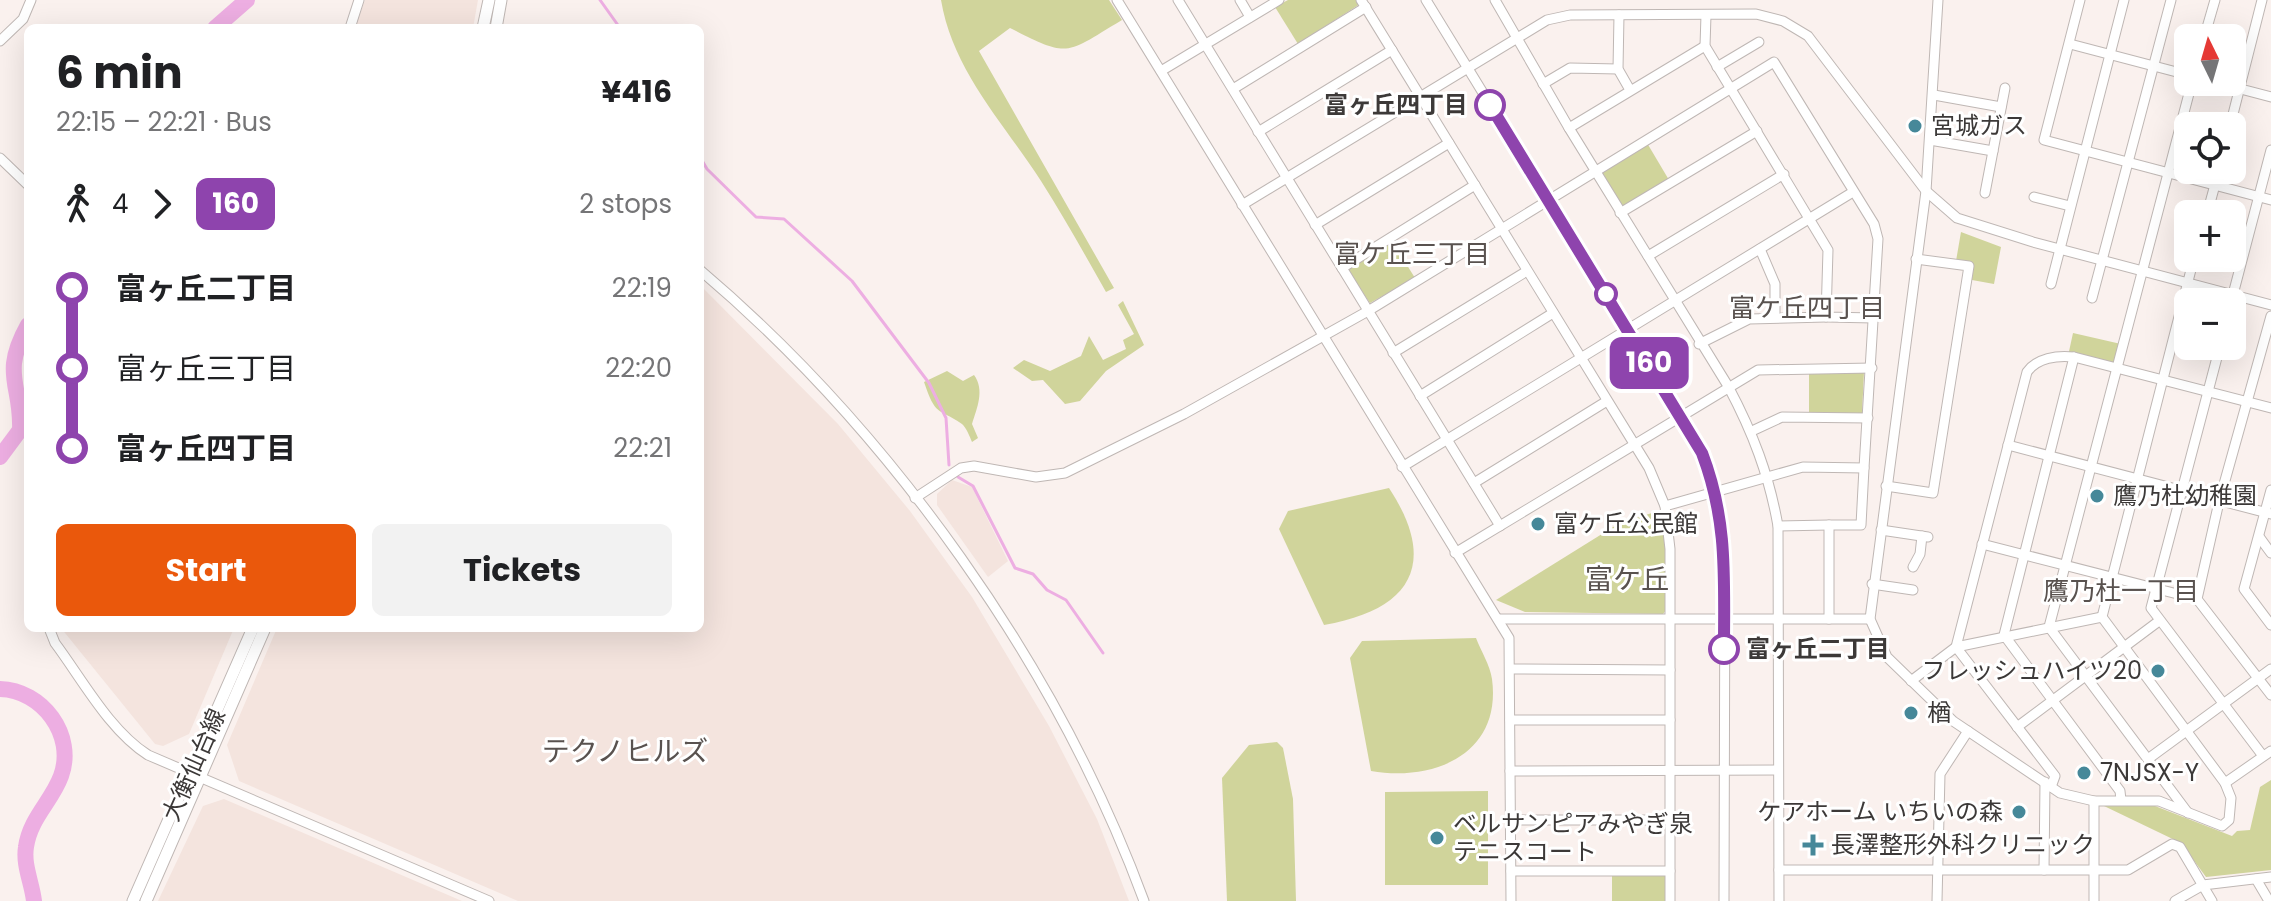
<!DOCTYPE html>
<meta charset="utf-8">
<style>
:root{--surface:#fff;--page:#f2f2f2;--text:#202124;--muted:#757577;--accent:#ea580c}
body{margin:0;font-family:Poppins,"Noto Sans JP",sans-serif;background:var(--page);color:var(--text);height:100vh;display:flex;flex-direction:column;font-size:30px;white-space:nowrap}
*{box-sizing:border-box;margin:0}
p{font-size:26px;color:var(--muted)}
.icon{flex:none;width:44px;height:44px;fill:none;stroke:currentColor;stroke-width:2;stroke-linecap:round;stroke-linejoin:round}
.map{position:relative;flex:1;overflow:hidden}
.drawer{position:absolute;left:24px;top:24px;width:680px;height:608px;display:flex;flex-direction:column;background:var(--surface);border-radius:12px;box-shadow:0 8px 32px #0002}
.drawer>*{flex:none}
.badge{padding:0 16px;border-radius:12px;font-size:28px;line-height:52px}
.needle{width:52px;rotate:355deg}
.fabs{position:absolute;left:2174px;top:24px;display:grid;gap:16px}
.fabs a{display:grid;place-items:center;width:72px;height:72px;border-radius:12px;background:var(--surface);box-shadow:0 8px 32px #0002;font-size:40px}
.map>.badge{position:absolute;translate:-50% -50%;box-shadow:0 0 0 4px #fff}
.legs{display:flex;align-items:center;gap:12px;height:88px;padding:0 32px;font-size:26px}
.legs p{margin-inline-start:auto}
.headline{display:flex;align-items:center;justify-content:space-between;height:136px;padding:0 32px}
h1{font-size:44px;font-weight:700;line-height:60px}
.cta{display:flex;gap:16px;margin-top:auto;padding:16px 32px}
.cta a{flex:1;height:92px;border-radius:12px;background:var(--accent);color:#fff;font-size:32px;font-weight:700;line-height:92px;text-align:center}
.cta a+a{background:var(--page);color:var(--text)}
ul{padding:0 32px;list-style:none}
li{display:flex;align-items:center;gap:28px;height:80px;font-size:30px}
li i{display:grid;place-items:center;width:12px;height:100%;margin:0 10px;background:currentColor}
li i::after{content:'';width:20px;height:20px;margin:-10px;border:6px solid;border-radius:50%;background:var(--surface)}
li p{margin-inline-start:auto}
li:first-child i{background:linear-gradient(#0000 50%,currentColor 0)}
li:last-child i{background:linear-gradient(currentColor 50%,#0000 0)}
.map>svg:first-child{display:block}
.built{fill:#f4e4de}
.green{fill:#d0d49b}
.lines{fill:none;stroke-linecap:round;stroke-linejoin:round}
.stream{stroke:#edaee2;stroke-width:3}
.river{stroke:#edaee2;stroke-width:16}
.minor-casing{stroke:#bfb7b4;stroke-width:11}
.major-casing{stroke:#bfb7b4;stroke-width:13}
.minor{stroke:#fff;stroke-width:9}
.major{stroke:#fff;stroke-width:11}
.line-1-casing{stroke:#fff;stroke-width:18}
.line-1{stroke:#8e44ad;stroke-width:12}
.stop-1-dot{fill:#fff;stroke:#8e44ad;stroke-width:4}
.poi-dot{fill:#468899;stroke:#fff;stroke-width:3}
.labels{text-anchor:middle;stroke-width:6;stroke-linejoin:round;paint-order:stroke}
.stop-label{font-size:24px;font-weight:bold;fill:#3c3938;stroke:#fff;text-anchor:end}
.poi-label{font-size:24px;fill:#3c3938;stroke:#fff;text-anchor:start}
.street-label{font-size:24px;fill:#3c3938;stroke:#fff}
.neighbourhood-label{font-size:26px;fill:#59524f;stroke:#fff}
.quarter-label{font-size:28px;fill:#59524f;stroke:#fff}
</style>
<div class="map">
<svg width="2271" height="901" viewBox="0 0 2271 901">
<rect width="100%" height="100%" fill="#faf1ee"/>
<g class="built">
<polygon points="365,0 478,0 473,28 355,28"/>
<polygon points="700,285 838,424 910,511 972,597 1049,726 1097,819 1129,901 518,901 239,781 227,745 277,628 700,628"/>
<polygon points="952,480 972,487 1008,561 988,577 937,505 937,494"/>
<polygon points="61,628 234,628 189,734 163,746 155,744"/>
<polygon points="224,799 462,901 158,901 203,806"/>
</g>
<g class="green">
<path d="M941,0h168l13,20c-57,34 -52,39 -112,8l-31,23 135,237 -8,4c-21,-37 -42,-75 -65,-111 -38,-59 -88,-110 -100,-181z"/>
<polygon points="1288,0 1358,0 1360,4 1298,44 1275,7"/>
<polygon points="1647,143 1669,180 1626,207 1619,206 1602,175 1604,168"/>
<polygon points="1961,232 2001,247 1994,284 1972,280 1973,263 1956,261"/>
<polygon points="1392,241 1415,278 1370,303 1348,272 1350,267"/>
<polygon points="1123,301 1144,345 1106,371 1080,401 1065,404 1043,380 1032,381 1013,368 1024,360 1050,371 1081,356 1089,336 1103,360 1126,349 1123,340 1134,334 1118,305"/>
<polygon points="2073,333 2121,344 2115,368 2068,356"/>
<path d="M947,371l16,10 11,-6c11,15 3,33 -2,49l6,14 -6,4c-2,-5 -6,-15 -10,-18 -25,-17 -26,-7 -38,-42z"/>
<polygon points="1809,372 1864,372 1862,413 1809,413"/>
<path d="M1389,488c50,76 22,122 -65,137l-45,-96 9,-18z"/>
<polygon points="1661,510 1667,548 1667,609 1663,614 1525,612 1496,600 1618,524"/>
<path d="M1476,638c5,13 14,27 16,41 10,75 -58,103 -121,92l-21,-113 12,-17z"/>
<polygon points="1277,742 1283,748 1293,799 1296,901 1227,901 1222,778 1249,745"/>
<polygon points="2271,780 2271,870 2206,877 2181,843 2104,806 2155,806 2232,836 2237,831 2250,830 2260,787"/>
<polygon points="1488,791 1488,885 1385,885 1385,792"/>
<polygon points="1612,874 1665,875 1666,901 1612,901"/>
</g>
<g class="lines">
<g class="stream">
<polyline points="600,0 620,28"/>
<polyline points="700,157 707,169 756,217 784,219 852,281 929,383 946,418 949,465"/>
<polyline points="958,477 973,486 1015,568 1033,574 1047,590 1066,600 1103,653"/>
</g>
<g class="river">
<polyline points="215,28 247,0"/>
<path d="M0,457l20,-27c2,-46 -20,-55 8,-105"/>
<path d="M0,689c42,1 76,46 61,87 -9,25 -31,42 -35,71 -3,18 6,36 8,54"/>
</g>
<defs>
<g id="minor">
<polyline points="1117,0 1509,638 1511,901"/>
<polyline points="1178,0 1500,526"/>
<polyline points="1240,0 1250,17"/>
<polyline points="1361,0 1649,468 1665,506 1670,549 1670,901"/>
<path d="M1426,0l255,416c23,41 37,77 44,124l-1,361"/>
<path d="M1495,0l74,128 159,258c25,47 41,89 50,140l1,375"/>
<polyline points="1938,0 1926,191 1870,619 1887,657 1953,721 2060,793 2094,801 2159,801 2222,826 2229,820 2231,798 2225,783 2102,617 2194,258"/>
<polyline points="2080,0 2044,140 2271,200"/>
<polyline points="1619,15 1618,69 1630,90"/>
<polyline points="1706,15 1705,46 1828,250 1826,317 1874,318"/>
<polyline points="350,28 359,0"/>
<polyline points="2204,38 2215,0"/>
<polyline points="0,41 23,19 31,0"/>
<polyline points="2070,44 2188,75"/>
<polyline points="1717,67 1759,42"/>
<polyline points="1161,71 1279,0"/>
<polyline points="2214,82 2271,97"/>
<polyline points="1543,84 1570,68 1618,69"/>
<polyline points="1233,89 1366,7"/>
<polyline points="1934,95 2001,107"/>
<polyline points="2230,126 2262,0"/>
<polyline points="1569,128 1705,46"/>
<polyline points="1258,132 1392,50"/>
<polyline points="1930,140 1993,151"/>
<polyline points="0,158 28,185"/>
<polyline points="1985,193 2005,88"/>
<polyline points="2034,197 2070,206"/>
<polyline points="1242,205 1547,20 1570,15 1756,14 1783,21 1808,36 1926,191 1957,218 2033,242 2271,305"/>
<polyline points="1620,213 1757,131"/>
<polyline points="2207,214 2219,170"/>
<polyline points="1315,225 1449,143"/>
<polyline points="1760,249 1775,284 1775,317"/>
<polyline points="1648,256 1784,174"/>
<polyline points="1342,268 1475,185"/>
<path d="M700,270c191,162 357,395 444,631"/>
<polyline points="2051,284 2124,0"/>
<polyline points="2092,298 2171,0"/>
<polyline points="2231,302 2271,150"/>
<polyline points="2271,316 2219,502 2197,599 2271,695"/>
<polyline points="1699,344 1749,319 1826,317"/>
<polyline points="2220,346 2151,608 2263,756"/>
<polyline points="1393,353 1527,271"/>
<polyline points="2074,357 2004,635 2120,791 2121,800"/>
<polyline points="1420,396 1553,313"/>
<polyline points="1752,431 1782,417 1868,418"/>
<polyline points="2008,445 2271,514"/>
<polyline points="1402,467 1853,192"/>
<polyline points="1474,483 1607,401"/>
<polyline points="1886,486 1933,493 1969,266 1916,259"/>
<polyline points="2271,490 2244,589 2271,625"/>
<polyline points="915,498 961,468 974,466 1036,477 1065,473 1184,414 1368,311 1774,62 1874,224 1878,239 1864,468 1803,467 1665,506"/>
<polyline points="1778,526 1829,525"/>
<polyline points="1881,530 1928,537"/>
<polyline points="2260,538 2271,553"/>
<polyline points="1982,544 2197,599"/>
<polyline points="1455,553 1758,370 1872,368"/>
<polyline points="1913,567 1920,554 1922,536"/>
<polyline points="1872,584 1913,590"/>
<polyline points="1498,619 1870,619"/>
<polyline points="1829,619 1829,525 1861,525 1864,468"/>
<path d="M49,628l6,15c27,36 54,87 93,112l341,146"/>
<path d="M1956,647l71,-275c10,-14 30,-17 47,-15l197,51"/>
<polyline points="1956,647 2055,776 2051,787"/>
<polyline points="1510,669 1670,670"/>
<polyline points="1911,681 1956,647 2102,617"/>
<polyline points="1510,720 1670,720"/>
<polyline points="2017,727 2159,621"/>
<polyline points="2148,759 2271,669"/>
<polyline points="1510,771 1778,770"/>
<polyline points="2225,783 2271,751"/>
<polyline points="2094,801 2094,901"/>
<polyline points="2188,813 2049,627 2192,82"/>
<polyline points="1510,820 1670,820"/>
<polyline points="1779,870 2128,870 2172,844 2180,847 2212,901"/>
<polyline points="2044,870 2045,782"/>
<polyline points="1511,871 1670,871"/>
<polyline points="2256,879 2269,901"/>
<polyline points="1937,901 1940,774 1968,731"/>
<polyline points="2175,901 2203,885 2271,877"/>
</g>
<g id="major">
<polyline points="483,28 489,0"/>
<polyline points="496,28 501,0"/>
<polyline points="133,901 253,628"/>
<polyline points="146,901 265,628"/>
</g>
</defs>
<use href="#minor" class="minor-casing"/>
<use href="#major" class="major-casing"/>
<use href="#minor" class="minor"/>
<use href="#major" class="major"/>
</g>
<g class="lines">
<defs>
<path id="line-1" d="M1490,105l212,348c26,68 22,125 22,196"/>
</defs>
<use href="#line-1" class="line-1-casing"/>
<use href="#line-1" class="line-1"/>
</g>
<g class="stop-1-dot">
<circle cx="1490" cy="105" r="14"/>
<circle cx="1606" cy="294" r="10"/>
<circle cx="1724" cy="649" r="14"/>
</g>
<g class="poi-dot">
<circle cx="1915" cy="126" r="8"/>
<circle cx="2097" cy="496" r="8"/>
<circle cx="1538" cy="524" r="8"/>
<circle cx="2158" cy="671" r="8"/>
<circle cx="1911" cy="713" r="8"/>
<circle cx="2084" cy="773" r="8"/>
<circle cx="2019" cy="812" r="8"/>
<circle cx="1437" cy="838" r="8"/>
<path d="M1809 833h8v8h8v8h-8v8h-8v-8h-8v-8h8z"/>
</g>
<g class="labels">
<g class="stop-label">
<text x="1468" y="113">富ヶ丘四丁目</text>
<text x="1746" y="657" text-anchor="start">富ヶ丘二丁目</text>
</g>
<g class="poi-label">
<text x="1931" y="134">宮城ガス</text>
<text x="2113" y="504">鷹乃杜幼稚園</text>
<text x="1554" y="532">富ケ丘公民館</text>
<text x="2142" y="679" text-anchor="end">フレッシュハイツ20</text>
<text x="1927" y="721">楢</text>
<text x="2100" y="781">7NJSX-Y</text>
<text x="2003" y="820" text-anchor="end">ケアホーム いちいの森</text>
<text x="1453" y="832">ベルサンピアみやぎ泉<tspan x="1453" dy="28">テニスコート</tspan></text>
<text x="1831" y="853">長澤整形外科クリニック</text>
</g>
<g class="street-label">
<text transform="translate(194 765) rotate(-66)" y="8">大衡仙台線</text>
</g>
<g class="neighbourhood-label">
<text x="1412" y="263">富ケ丘三丁目</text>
<text x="1807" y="317">富ケ丘四丁目</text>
<text x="2121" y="600">鷹乃杜一丁目</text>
</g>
<g class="quarter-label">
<text x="1627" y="589">富ケ丘</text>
<text x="625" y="761">テクノヒルズ</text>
</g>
</g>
</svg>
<div class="fabs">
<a><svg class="needle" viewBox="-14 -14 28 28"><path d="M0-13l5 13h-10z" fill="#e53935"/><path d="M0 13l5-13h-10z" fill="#757577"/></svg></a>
<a><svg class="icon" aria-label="locate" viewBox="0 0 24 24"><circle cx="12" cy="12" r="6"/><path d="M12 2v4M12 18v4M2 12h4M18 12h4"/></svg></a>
<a>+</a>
<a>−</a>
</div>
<b class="badge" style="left:1649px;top:363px;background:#8e44ad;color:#fff">160</b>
<section class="drawer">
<div class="headline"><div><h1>6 min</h1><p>22:15 – 22:21 · Bus</p></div><b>¥416</b></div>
<div class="legs"><svg class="icon" aria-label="walk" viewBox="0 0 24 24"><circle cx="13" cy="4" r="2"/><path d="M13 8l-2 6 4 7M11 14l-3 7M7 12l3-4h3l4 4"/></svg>4<svg class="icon" aria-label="forward" viewBox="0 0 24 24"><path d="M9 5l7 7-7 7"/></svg><b class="badge" style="background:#8e44ad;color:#fff">160</b><p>2 stops</p></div>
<ul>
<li><i style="color:#8e44ad"></i><b>富ヶ丘二丁目</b><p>22:19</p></li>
<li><i style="color:#8e44ad"></i><span>富ヶ丘三丁目</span><p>22:20</p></li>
<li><i style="color:#8e44ad"></i><b>富ヶ丘四丁目</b><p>22:21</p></li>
</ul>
<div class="cta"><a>Start</a><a>Tickets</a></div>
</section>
</div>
